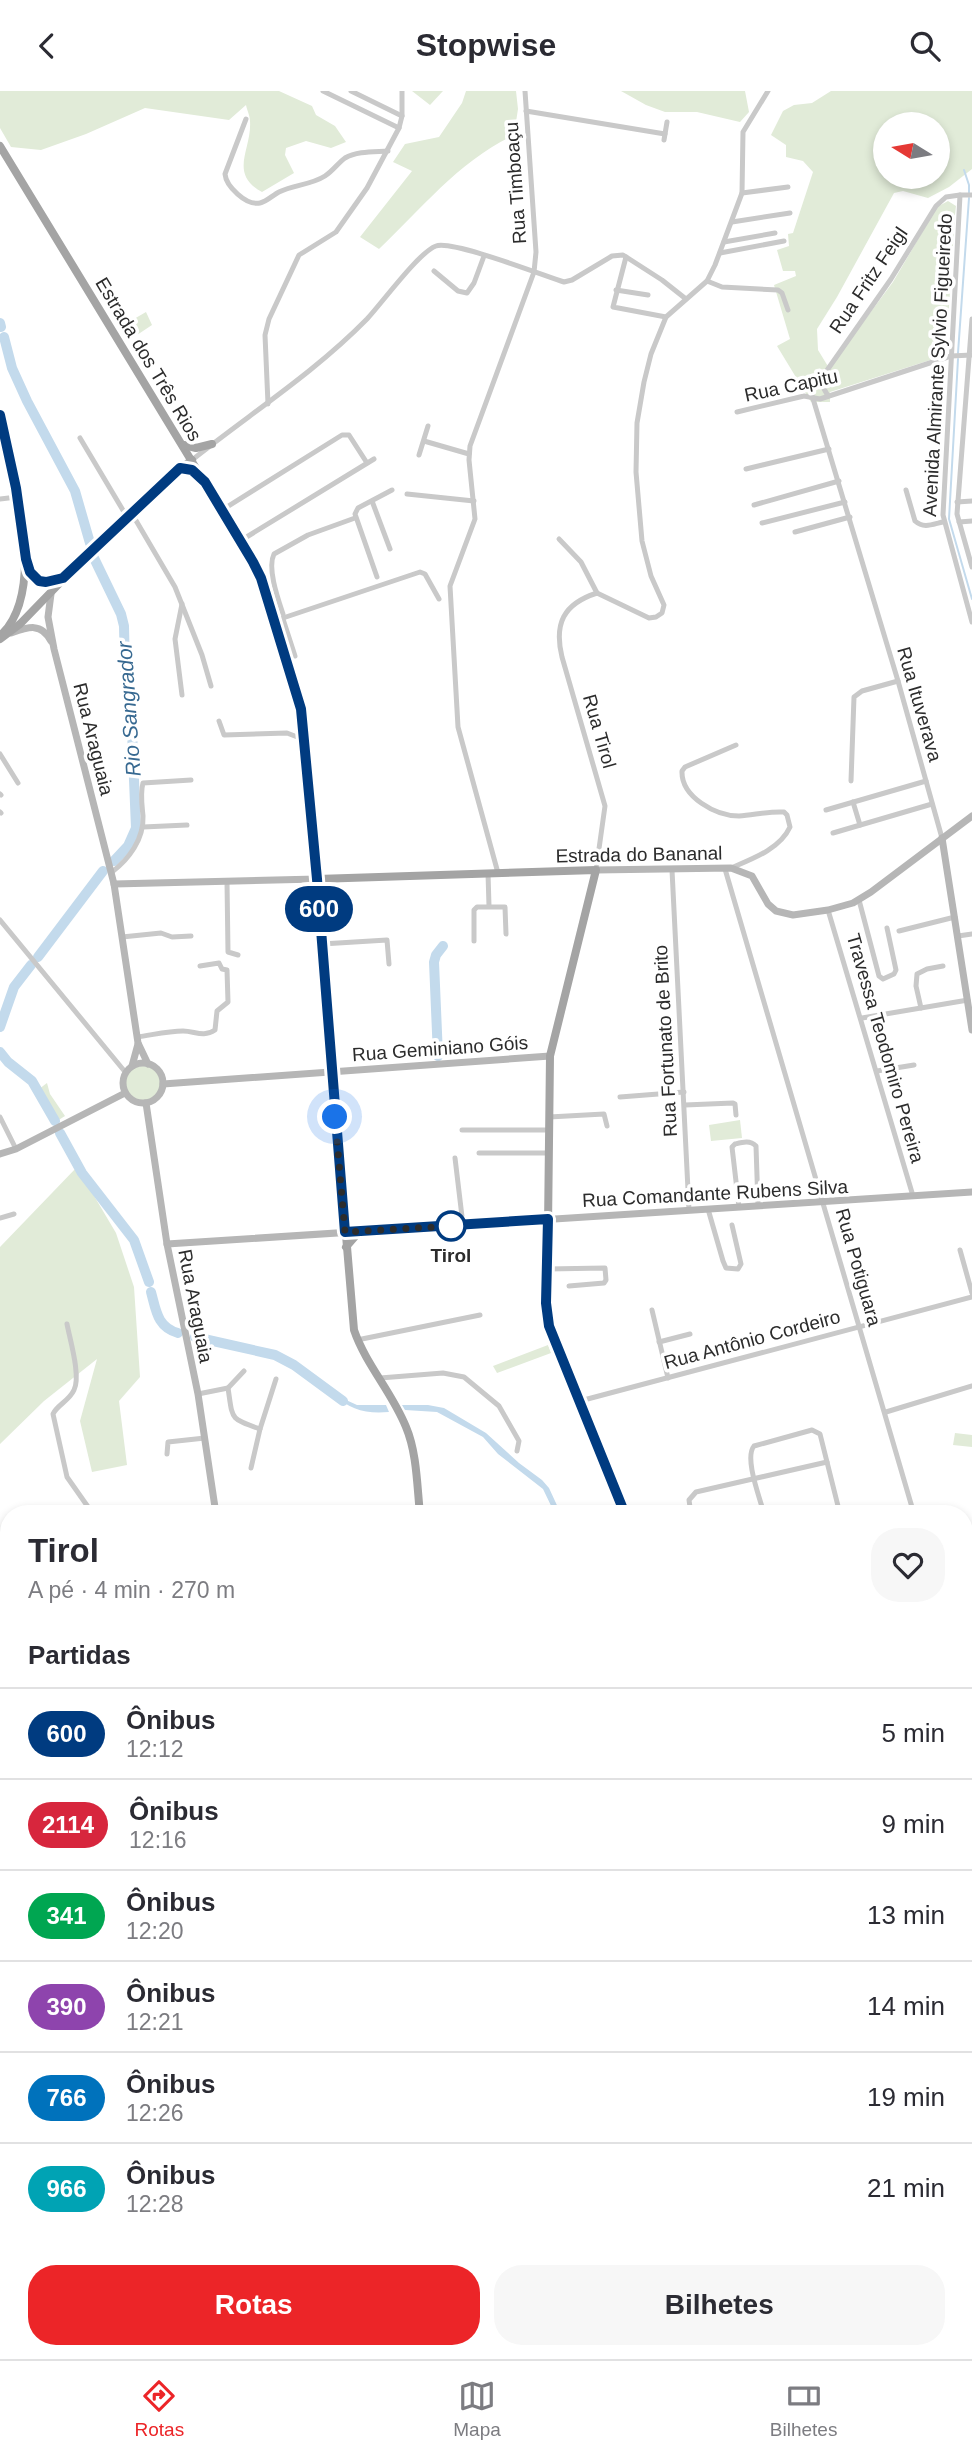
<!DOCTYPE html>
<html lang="pt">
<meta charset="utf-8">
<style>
:root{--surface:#fff;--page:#f7f7f7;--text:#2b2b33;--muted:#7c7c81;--line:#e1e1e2;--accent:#ec2528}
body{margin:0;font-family:Arial,sans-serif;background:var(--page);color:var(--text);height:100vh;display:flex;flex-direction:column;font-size:26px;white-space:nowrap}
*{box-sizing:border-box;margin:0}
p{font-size:23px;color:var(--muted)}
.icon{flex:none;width:38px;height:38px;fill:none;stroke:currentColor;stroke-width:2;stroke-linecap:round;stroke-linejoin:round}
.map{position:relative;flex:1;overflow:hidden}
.details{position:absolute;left:0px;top:1414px;width:973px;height:854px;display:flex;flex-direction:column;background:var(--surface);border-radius:28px 28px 0 0;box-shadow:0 4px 10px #0003}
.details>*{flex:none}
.badge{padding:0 14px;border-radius:23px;font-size:24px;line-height:46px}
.needle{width:46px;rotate:281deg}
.buttons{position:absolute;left:873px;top:21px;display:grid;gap:14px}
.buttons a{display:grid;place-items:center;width:77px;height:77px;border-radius:50%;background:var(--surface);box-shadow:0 4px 10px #0003;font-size:35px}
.you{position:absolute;width:35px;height:35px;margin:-18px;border:5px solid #fff;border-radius:50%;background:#1a73e8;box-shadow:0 0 0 10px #1a73e833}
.map>.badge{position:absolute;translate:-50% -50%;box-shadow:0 0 0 4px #fff}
h2{padding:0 28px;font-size:26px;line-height:63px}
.round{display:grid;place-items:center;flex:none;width:74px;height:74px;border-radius:28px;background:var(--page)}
.headline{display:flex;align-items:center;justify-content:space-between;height:119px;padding:0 28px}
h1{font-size:33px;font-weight:700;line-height:52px}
.button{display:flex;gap:14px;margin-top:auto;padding:14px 28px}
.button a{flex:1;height:80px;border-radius:28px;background:var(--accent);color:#fff;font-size:28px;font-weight:700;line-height:80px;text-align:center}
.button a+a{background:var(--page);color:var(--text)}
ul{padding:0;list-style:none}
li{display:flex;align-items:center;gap:21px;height:91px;padding:0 28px;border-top:2px solid var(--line)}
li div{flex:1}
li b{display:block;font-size:26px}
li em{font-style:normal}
li .badge{min-width:77px;font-weight:700;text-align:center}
header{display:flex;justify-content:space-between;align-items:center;height:91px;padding:0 28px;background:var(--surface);font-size:32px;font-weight:700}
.tab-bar{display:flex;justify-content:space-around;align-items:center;height:98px;border-top:2px solid var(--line);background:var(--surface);font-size:19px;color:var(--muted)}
.tab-bar a{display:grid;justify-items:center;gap:4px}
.tab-bar .current{color:var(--accent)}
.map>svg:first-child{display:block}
.green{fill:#e1ebd8;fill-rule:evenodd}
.water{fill:#c3daec}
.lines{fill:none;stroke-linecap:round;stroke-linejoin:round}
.stream{stroke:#c3daec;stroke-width:2}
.river{stroke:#c3daec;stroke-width:10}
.street{stroke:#c9c9c9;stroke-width:5}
.secondary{stroke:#b6b6b6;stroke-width:7}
.primary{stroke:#a4a4a4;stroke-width:8}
.highway{stroke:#939393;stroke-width:10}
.line-casing{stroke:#fff;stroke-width:16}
.line{stroke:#003b80;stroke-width:10}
.walk{stroke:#2c2c2c;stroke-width:7;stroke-dasharray:0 12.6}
.stop-dot{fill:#fff;stroke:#003b80;stroke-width:3.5}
.labels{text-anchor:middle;stroke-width:7;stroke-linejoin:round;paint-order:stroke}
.street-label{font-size:19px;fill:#2c2c2c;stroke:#fff}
.stop-label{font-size:19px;font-weight:bold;fill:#2c2c2c;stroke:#fff}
.water-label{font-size:21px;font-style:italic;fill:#376991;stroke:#fff}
</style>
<header><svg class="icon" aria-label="back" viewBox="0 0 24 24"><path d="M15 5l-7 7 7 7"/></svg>Stopwise<svg class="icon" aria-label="search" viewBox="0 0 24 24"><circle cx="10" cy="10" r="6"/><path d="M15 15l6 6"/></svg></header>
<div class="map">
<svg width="972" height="2268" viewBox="0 0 972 2268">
<rect width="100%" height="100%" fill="#fff"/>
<g class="green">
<path d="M0,0h279l33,15 4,9 19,11 11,16 -15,6 -25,-7 -20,7 -1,7 9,18 -32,19c-34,-19 -10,-42 -12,-71 0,-5 -3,-11 -4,-16l-17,15 -84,-12 -59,26 -45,16 -30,-3 -11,-19z"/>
<polygon points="412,0 443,0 430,14"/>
<path d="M466,0h50l2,18 -4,26c-54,25 -92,73 -135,114l-19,-12 52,-66 -19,-9 12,-18 34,-7 23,-34z"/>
<polygon points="621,0 745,0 749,21 740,31 697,21 665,21 646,14"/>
<path d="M831,0h141v78l-23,18 -21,11 -25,-7 -9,2 -57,104 -20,32 1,21 11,18 64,-86 44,-75 11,-6 8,5 -1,9 -9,137 -3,4 -113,36v10h-19l-34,-56 13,-7 -16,-54 22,-9 -1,-5h-12l-6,-21 12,-4 -1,-12 5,-1 20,-61 -10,-11 -17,-4v-12l-15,-10 12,-24 11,-6 18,-2zM886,33h52v53h-52z"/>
<polygon points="146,221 152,234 134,246 127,232"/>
<circle cx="143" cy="993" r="18"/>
<polygon points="47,992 50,1003 65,1025 57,1030 39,998"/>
<polygon points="740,1029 742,1047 711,1050 709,1034"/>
<polygon points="77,1076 116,1142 134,1196 140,1286 119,1310 127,1374 92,1381 80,1330 97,1268 44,1310 0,1353 0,1156"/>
<polygon points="548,1254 551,1262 497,1282 493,1275"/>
<polygon points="955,1342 972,1344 972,1356 953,1354"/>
<polygon points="972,1735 972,1797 964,1784 964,1742"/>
<polygon points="972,1985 972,2039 964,2039 964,1991"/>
<polygon points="177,2259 229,2259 235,2268 168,2268 175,2263"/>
</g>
<g class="water">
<path d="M333,1303l24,11h29l3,7c-23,2 -39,-2 -56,-18z"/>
<polygon points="402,1314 428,1314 444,1317 486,1342 519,1372 542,1389 549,1397 561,1423 555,1423 543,1398 498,1363 483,1346 437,1321 405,1319"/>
</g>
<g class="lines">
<g class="stream">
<polyline points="964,79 969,94 969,102"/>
<polyline points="958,262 969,107"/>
<polyline points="958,268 949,428 972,508"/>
<polyline points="383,2259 393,2268"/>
</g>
<g class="river">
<polyline points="0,232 1,236"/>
<polyline points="4,246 12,277 27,310 75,400 90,452"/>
<polyline points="93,465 121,523 124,535 125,579 131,616 136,737 128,755 114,770"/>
<polyline points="38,866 103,780"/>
<polyline points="0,936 14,896 31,874"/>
<polyline points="0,961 8,971 32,990 55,1030"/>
<polyline points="438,965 434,871 436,864 443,855"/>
<polyline points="60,1042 82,1082 134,1149 149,1191"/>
<path d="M151,1201c5,18 6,35 27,41"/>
<polyline points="195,1246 275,1264 294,1274 343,1310"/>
<polyline points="964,1734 972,1729"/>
<polyline points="0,2257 13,2268"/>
</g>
<g class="street">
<polyline points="323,0 399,37"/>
<polyline points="351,0 402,25"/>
<polyline points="526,20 665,43"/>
<path d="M246,28l-21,55c1,12 21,32 35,29 6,-1 13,-8 19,-11 14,-7 32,-7 46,-16 8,-5 13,-13 20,-18 12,-7 30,-6 43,-7"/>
<polyline points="664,49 667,31"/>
<polyline points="742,102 788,96"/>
<polyline points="972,104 960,104 943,424 972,531"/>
<polyline points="732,131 790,122"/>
<polyline points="724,151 775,142"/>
<polyline points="720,162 784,150"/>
<polyline points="626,166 613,216 666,226"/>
<polyline points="434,180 458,200 467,202 474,192 484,165"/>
<polyline points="707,190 722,196 778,199 782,202 788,219"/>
<polyline points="616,199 648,204"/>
<polyline points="972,228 957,423 972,476"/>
<polyline points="811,301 898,590 942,747"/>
<polyline points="828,305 823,296 823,285 891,188 936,115 946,106 960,104"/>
<polyline points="268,313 265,244 269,228 299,164 336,141 367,97 399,37 402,25 402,0"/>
<polyline points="737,321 804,305 820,308 951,265 972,264"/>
<polyline points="80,347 127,426"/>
<polyline points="424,350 469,363"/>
<polyline points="419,364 428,335"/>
<path d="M192,369c59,-47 122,-87 175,-141 15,-16 52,-67 69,-73 16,-6 106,29 128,36l8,-2 40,-24 11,-1 39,25 24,19"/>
<polyline points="746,378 829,358"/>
<path d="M906,399l9,31c9,8 18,3 28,1"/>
<polyline points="407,403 474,410"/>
<polyline points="0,408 17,406"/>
<polyline points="372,410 390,458"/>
<polyline points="957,411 972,410"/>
<polyline points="754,414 839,390"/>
<polyline points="222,419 342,344 349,344 367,372"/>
<polyline points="131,421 175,496 202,564 211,595"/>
<polyline points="959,431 972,430"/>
<polyline points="762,432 845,411"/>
<polyline points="795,441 850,426"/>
<polyline points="559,448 581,471 597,502"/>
<polyline points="240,450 374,368"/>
<polyline points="377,486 355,423 358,417 392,399"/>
<polyline points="182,513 175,548 182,604"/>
<path d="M283,523c-5,-15 -16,-46 -9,-60l34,-19 47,-17"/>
<polyline points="283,528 295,565"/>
<polyline points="274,530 420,481 425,483 439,508"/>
<polyline points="219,630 224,644 287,642 305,649"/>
<polyline points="0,663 18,692"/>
<polyline points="851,690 854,606 862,600 898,590"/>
<polyline points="0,703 1,704"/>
<polyline points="853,711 860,734"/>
<polyline points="826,719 926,690"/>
<polyline points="0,721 1,722"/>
<polyline points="143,736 187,734"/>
<polyline points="833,742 932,713"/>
<path d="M731,777c21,-9 49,-19 59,-41l-3,-12 -3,-3c-15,-1 -30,3 -45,4 -23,0 -58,-19 -57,-45l3,-4 51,-22"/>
<polyline points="725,778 914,1423"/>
<path d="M596,779l9,-64 -43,-149c-8,-33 1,-53 35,-64l52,25 7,-1 6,-4 2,-8 -13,-29 -9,-35 -6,-69 1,-49 7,-41 7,-28 15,-37 41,-36 8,-16 27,-72 1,-61 25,-41"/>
<polyline points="672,779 689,1119"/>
<path d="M112,781c17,-13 32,-33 31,-56 -1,-11 -3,-23 0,-33l48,-3"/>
<polyline points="488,782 489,815"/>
<polyline points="498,782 458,636 450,495 475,428 469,369 470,355 534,181 536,161 525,0"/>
<polyline points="227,791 228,861 238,864"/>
<polyline points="859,809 879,885 883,888 894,883 896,879 887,837"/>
<polyline points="828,819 913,1105"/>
<polyline points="0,829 126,982"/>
<polyline points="899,840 955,826"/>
<polyline points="958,845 972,843"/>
<polyline points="122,846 161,842 172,846 191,845"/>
<polyline points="474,850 474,819 477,816 505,816 506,843"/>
<polyline points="322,853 387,849 389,873"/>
<polyline points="921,917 916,895 917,883 927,878 943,875"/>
<polyline points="862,927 968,909"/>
<path d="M137,946c15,-2 31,-6 46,-6 12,0 20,7 32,-1l2,-19 11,-9 -1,-32 -5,-1 -3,-6 -19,3"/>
<polyline points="877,980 914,974"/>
<polyline points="620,1006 684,1001"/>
<polyline points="685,1014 733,1012 735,1013 736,1024"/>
<polyline points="0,1026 16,1058"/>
<polyline points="549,1026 604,1023 607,1035"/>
<polyline points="462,1039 548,1039"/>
<polyline points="479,1062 548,1062"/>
<polyline points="455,1067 463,1134"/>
<path d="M739,1116l-7,-60 3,-3c8,-2 15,-4 21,2l2,60"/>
<polyline points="708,1118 723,1170 726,1177 738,1178 741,1173 732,1134"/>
<polyline points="0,1127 14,1123"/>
<polyline points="960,1159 972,1202"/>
<polyline points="547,1178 605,1177 606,1189 604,1192 569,1195"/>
<polyline points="652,1219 668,1287"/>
<path d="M67,1233c3,16 14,52 7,66 -5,11 -17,15 -21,24l14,63 26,37"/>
<polyline points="357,1249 480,1224"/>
<polyline points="659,1251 690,1243"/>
<path d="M244,1280l-16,17c5,32 1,30 32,41"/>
<polyline points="380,1287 443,1282 464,1286 499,1315 519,1350 517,1360"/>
<polyline points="198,1303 228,1297"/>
<polyline points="580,1310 972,1206"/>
<polyline points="886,1321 972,1295"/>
<polyline points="167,1363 168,1351 205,1347"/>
<polyline points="251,1377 260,1338 276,1288"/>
<polyline points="691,1423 689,1409 696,1401 827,1371"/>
<path d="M764,1423c-4,-16 -20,-56 -10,-68l58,-16 8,4 20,80"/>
<polyline points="0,1495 9,1500"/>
<polyline points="964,1636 972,1571"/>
<polyline points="0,1980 9,1973"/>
<polyline points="0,2027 9,2036"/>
<polyline points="0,2082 7,2089"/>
<polyline points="964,2143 972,2152"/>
<polyline points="964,2197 972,2200"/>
<polyline points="964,2252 972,2255"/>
<polyline points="670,2268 674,2259"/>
<polyline points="754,2268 756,2259"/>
</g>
<g class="secondary">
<polyline points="51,503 48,526 54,558 114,793 138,952 148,973"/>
<path d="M11,542c17,-6 30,-11 40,8"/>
<polyline points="942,747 972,939"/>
<polyline points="596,779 731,777 752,785 768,813 776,820 793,824 828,819 853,812 871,801 972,725"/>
<polyline points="114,793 317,788"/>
<circle cx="143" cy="992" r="20"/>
<polyline points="132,975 138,953"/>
<polyline points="163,993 550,965"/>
<polyline points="146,1012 167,1153 198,1303 216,1423"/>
<polyline points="0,1063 16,1058 125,1002"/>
<polyline points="167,1153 972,1101"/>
<polyline points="964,1481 972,1481"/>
<polyline points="964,2061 972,2069"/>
</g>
<g class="primary">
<path d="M0,55l253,416c22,46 33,98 48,147l2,15 51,606c12,35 38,62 52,97 11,26 11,59 14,87"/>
<path d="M0,324c13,57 48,173 2,219"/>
<polyline points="184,354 196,357 212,353"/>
<path d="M27,470c7,19 15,24 34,18"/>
<polyline points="0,548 20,533 85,466 166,389 192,369"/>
<polyline points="317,788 596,779 550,965 547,1222 553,1248 625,1423"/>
<polyline points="346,1156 359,1141"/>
<polyline points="61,2268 73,2259"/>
</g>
<g class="highway">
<polyline points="0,1856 9,1866"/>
<polyline points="0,1874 9,1884"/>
<polyline points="234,2259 241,2268"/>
<polyline points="244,2259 258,2268"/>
<polyline points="327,2259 334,2268"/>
<polyline points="349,2259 357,2268"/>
<polyline points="425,2259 430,2268"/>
<polyline points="438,2259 441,2268"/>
<polyline points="269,2268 275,2266 283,2259"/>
</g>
</g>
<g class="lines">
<defs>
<polyline id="line" points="0,324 16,397 26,468 30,481 39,490 46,491 63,487 180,377 192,379 205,391 253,471 261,487 301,618 317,788 345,1141 548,1128 546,1212 549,1235 625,1423"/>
</defs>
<use href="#line" class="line-casing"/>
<use href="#line" class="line"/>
<polyline class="walk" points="335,1026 345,1141 451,1135"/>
</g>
<circle class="stop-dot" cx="451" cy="1135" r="14"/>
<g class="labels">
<g class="street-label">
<text transform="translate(515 92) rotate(-94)" y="7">Rua Timboaçu</text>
<text transform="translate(868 189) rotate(-56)" y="7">Rua Fritz Feigl</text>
<text transform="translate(149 268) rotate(59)" y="7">Estrada dos Três Rios</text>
<text transform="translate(937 274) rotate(-87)" y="7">Avenida Almirante Sylvio Figueiredo</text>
<text transform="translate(791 294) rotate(-12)" y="7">Rua Capitu</text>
<text transform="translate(920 613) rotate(74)" y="7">Rua Ituverava</text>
<text transform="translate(600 640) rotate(74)" y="7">Rua Tirol</text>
<text transform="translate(94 648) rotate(76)" y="7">Rua Araguaia</text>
<text transform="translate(639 763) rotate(-1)" y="7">Estrada do Bananal</text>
<text transform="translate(665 950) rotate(-93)" y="7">Rua Fortunato de Brito</text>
<text transform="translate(440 957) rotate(-4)" y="7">Rua Geminiano Góis</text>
<text transform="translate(886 957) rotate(74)" y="7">Travessa Teodomiro Pereira</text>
<text transform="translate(715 1102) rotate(-3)" y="7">Rua Comandante Rubens Silva</text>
<text transform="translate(859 1176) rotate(74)" y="7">Rua Potiguara</text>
<text transform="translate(196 1215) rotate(79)" y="7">Rua Araguaia</text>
<text transform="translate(752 1248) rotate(-15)" y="7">Rua Antônio Cordeiro</text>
</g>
<g class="stop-label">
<text x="451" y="1171">Tirol</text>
</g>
<g class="water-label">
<text transform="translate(129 618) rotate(-94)" y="7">Rio Sangrador</text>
</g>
</g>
</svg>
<div class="buttons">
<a><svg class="needle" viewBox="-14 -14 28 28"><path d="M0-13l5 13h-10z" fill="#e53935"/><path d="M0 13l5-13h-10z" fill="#7c7c81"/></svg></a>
</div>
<div class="you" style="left:335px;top:1026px"></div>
<b class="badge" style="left:319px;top:818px;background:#003b80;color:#fff">600</b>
<section class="details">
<div class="headline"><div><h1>Tirol</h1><p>A pé · 4 min · 270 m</p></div><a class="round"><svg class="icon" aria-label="heart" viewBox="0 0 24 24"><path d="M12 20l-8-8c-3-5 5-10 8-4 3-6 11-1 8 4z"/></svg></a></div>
<h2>Partidas</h2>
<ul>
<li><span class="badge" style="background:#003b80;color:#fff">600</span><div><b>Ônibus</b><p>12:12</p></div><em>5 min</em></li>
<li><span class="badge" style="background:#d7263d;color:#fff">2114</span><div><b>Ônibus</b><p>12:16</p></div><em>9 min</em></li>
<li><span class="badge" style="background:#00a651;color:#fff">341</span><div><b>Ônibus</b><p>12:20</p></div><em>13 min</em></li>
<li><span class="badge" style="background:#8e44ad;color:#fff">390</span><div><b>Ônibus</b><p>12:21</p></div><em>14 min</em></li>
<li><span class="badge" style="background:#0072bc;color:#fff">766</span><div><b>Ônibus</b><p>12:26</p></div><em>19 min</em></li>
<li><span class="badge" style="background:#00a3b4;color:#fff">966</span><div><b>Ônibus</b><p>12:28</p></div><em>21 min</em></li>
</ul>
<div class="button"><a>Rotas</a><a>Bilhetes</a></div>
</section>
</div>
<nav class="tab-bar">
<a class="current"><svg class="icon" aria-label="directions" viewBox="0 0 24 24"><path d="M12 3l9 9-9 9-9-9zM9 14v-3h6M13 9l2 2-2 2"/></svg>Rotas</a>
<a><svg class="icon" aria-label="map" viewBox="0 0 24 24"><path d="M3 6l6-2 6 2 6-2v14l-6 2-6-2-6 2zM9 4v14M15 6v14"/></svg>Mapa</a>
<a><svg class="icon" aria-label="tickets" viewBox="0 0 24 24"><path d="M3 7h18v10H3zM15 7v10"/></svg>Bilhetes</a>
</nav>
